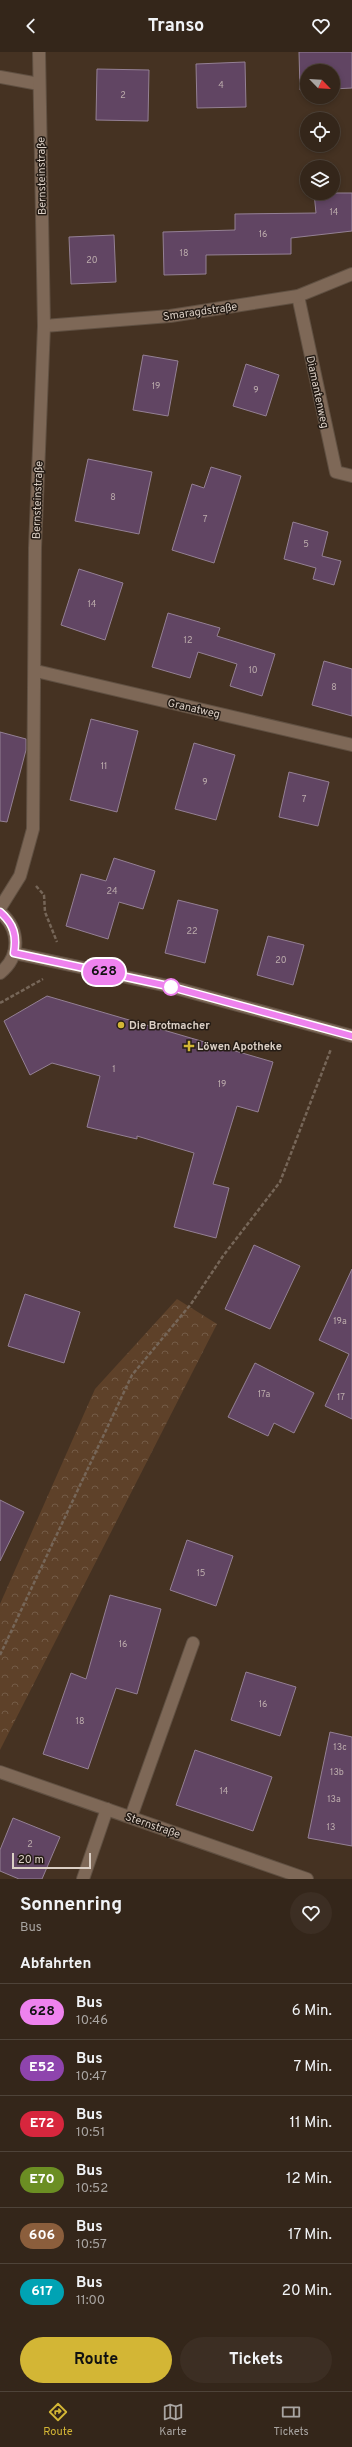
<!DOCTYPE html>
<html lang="de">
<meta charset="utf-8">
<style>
:root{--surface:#34261a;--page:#3c2e23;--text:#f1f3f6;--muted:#a9a5a2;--line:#4e4339;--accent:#d3b635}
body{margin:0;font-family:Overpass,sans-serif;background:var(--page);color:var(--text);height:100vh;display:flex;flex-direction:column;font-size:15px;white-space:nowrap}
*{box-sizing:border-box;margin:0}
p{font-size:13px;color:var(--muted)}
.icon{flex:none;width:22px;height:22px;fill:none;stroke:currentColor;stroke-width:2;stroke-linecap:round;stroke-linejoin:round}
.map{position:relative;height:1827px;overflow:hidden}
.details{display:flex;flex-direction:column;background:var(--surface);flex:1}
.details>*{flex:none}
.badge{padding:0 8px;border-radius:13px;font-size:14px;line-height:26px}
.needle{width:26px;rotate:115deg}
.tools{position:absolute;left:300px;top:12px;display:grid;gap:8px}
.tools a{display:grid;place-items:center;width:40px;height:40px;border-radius:50%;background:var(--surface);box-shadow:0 2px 6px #0003,0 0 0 1px var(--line);font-size:20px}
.scale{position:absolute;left:12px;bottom:10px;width:79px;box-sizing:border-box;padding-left:4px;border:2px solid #dbcfc5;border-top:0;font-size:11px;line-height:14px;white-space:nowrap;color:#dbcfc5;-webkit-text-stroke:3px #251c15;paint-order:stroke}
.map>.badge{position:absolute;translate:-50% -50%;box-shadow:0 0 0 2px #fff}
h2{padding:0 20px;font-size:15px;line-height:36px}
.round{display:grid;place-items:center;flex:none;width:42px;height:42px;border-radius:21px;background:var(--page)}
.summary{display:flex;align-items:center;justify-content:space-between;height:68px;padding:0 20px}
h1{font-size:19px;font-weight:700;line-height:30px}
.primary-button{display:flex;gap:8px;margin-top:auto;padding:8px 20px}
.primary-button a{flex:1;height:46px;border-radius:24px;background:var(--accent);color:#111;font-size:16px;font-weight:700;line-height:46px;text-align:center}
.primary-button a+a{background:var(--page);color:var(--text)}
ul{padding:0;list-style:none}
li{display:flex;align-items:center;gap:12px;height:56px;padding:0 20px;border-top:1px solid var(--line)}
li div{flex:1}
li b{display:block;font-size:15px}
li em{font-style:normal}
li .badge{min-width:44px;font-weight:700;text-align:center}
header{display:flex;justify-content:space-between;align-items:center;height:52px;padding:0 20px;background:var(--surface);font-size:18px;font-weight:700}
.menu{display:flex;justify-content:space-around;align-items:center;height:56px;border-top:1px solid var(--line);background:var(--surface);font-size:11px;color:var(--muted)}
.menu a{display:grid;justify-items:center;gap:2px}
.menu .current{color:var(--accent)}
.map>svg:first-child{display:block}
.forest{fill:url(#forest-crowns)}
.building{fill:#614563;stroke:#948094}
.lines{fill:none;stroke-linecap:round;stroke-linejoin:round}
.lane-casing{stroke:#605042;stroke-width:14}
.street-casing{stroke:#605042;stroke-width:14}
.secondary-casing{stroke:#605042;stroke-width:14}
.path{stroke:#766658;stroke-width:2.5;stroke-dasharray:4 2;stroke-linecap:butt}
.lane{stroke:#7e6857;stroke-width:12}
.street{stroke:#7e6857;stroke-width:12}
.secondary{stroke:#7e6857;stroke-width:12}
.line-casing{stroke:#fff;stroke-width:9}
.line{stroke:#ee82ee;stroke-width:6}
.stop-dot{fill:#fff;stroke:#ee82ee;stroke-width:2}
.poi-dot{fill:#d3b635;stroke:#251c15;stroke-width:1.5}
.labels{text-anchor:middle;stroke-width:3;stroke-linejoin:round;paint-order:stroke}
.number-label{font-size:9px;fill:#bcacac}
.street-label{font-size:11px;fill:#dbcfc5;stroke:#251c15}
.poi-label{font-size:11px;font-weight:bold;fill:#dbcfc5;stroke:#251c15;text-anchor:start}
</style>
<header><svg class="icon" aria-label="back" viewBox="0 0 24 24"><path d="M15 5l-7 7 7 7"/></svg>Transo<svg class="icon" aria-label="heart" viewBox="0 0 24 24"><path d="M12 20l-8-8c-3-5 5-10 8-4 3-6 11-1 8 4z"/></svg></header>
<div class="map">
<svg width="352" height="1827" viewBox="0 0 352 1827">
<defs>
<pattern id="forest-crowns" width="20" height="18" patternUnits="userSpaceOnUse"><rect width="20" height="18" fill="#5e4129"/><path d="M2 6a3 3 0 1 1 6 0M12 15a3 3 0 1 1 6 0" fill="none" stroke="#745b47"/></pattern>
</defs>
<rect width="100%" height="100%" fill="#453222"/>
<polygon class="forest" points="177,1247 217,1272 0,1698 0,1552 95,1337"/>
<g class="building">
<polygon points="299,0 352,0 352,36 333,37 333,19 307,19 307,37 300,38"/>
<polygon points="245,10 246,55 197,56 196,12"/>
<polygon points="97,17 149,18 148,69 96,68"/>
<polygon points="314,141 352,141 352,179 291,186 291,202 206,203 206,222 164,223 163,180 235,178 235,162 316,161"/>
<polygon points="114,183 116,230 71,232 69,185"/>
<polygon points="143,303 178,309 168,364 133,358"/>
<polygon points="246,312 279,323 266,364 233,354"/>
<polygon points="88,407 152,420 139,482 75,469"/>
<polygon points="211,415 241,424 214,511 172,498 192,432 204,436"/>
<polygon points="293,470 328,480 322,504 341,509 334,533 313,527 316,516 284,507"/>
<polygon points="79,517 123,531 105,588 61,573"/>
<polygon points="168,561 220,576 217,584 275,602 262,644 230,634 237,612 198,600 190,626 152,615"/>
<polygon points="324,609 352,617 352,664 312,653"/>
<polygon points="91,667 138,679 117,760 70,748"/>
<polygon points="0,680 26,687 26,698 7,770 0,769"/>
<polygon points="194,691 235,703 216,768 175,757"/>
<polygon points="289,720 329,730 318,774 279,765"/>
<polygon points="114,806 155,819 143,857 119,850 108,887 66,874 81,822 106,829"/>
<polygon points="178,848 218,858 205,911 165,901"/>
<polygon points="268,884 304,893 293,933 257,923"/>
<polygon points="47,944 273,1010 258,1060 237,1054 213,1132 229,1136 216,1186 174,1175 194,1101 137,1084 137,1087 87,1075 100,1024 52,1011 30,1023 4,969"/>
<polygon points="254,1193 300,1214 270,1277 225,1257"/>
<polygon points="352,1217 352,1367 325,1354 349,1302 319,1288"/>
<polygon points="25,1242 80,1260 64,1311 8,1294"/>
<polygon points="255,1311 314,1341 294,1381 274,1371 268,1384 228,1365"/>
<polygon points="0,1448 24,1460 0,1509"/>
<polygon points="187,1488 233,1504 216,1554 170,1538"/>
<polygon points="110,1543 161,1557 137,1642 116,1636 88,1717 43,1702 71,1621 86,1627"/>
<polygon points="246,1620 296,1635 280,1684 231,1668"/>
<polygon points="330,1680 352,1685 352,1794 308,1786"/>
<polygon points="195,1698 272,1725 253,1779 176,1753"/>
<polygon points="13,1766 60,1785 42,1827 19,1827 0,1819 0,1798"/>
</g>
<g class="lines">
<defs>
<g id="lane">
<polyline points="0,25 39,32"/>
<polyline points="131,1765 193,1591"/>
</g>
<g id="street">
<polyline points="298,244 336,420 352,424"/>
<polyline points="44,274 170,264 298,244 352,222"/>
<polyline points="36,619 352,693"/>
<polyline points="0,1720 307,1827"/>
<polyline points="83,1827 107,1757"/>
</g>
<g id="secondary">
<polyline points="0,856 20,824 33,777 35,496 44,274 39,0"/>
<path d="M0,860c20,17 21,44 0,61"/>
<polyline points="14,901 168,934 352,984"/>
</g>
</defs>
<use href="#lane" class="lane-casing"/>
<use href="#street" class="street-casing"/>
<use href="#secondary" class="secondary-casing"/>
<g class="path">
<polyline points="36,834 44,843 45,860 57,890"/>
<polyline points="0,951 43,927"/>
<polyline points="0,1603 132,1323 191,1252 223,1204 280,1130 331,997"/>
</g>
<use href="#lane" class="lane"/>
<use href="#street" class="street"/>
<use href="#secondary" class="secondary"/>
</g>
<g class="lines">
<defs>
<path id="line" d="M0,860c14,12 17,24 14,41l154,33 184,50"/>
</defs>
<use href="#line" class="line-casing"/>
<use href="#line" class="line"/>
</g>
<circle class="stop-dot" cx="171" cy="935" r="8"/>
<g class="poi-dot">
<circle cx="121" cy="973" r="4"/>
<path d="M187 988h4v4h4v4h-4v4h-4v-4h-4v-4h4z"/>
</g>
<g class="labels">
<g class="number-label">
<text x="221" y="36">4</text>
<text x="123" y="46">2</text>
<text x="334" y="163">14</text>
<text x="263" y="185">16</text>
<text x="184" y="204">18</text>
<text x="92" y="211">20</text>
<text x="156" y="337">19</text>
<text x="256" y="341">9</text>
<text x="113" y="448">8</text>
<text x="205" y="470">7</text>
<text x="306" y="495">5</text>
<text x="92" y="555">14</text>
<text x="188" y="591">12</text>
<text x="253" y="621">10</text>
<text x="334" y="638">8</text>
<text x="104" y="717">11</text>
<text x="205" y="733">9</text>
<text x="304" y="750">7</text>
<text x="112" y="842">24</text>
<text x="192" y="882">22</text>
<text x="281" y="911">20</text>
<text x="114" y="1020">1</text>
<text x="222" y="1035">19</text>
<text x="340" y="1272">19a</text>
<text x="264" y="1345">17a</text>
<text x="341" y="1348">17</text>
<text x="201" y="1524">15</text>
<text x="123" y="1595">16</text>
<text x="263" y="1655">16</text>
<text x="80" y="1672">18</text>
<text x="340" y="1698">13c</text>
<text x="337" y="1723">13b</text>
<text x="224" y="1742">14</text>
<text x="334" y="1750">13a</text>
<text x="331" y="1778">13</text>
<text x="30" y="1795">2</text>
</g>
<g class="street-label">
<text transform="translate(41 124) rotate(-91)" y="4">Bernsteinstraße</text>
<text transform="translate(200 259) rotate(-8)" y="4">Smaragdstraße</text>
<text transform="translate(318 340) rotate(78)" y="4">Diamantenweg</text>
<text transform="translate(37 448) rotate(-88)" y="4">Bernsteinstraße</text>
<text transform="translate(194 656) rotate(13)" y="4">Granatweg</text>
<text transform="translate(153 1773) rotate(19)" y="4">Sternstraße</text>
</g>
<g class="poi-label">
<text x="129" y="977">Die Brotmacher</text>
<text x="197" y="998">Löwen Apotheke</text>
</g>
</g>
</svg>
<div class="tools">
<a><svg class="needle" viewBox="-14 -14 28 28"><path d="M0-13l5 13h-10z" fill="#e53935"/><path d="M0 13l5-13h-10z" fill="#a9a5a2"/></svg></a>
<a><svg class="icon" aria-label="locate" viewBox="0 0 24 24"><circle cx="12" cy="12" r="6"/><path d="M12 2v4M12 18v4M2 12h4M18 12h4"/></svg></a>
<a><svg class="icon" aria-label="layers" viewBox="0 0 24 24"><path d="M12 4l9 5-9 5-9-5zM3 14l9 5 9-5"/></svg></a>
</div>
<div class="scale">20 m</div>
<b class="badge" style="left:104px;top:920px;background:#ee82ee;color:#111">628</b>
</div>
<section class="details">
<div class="summary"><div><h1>Sonnenring</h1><p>Bus</p></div><a class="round"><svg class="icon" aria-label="heart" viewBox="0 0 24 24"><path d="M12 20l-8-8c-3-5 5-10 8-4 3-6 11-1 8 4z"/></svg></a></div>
<h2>Abfahrten</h2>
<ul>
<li><span class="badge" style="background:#ee82ee;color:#111">628</span><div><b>Bus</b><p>10:46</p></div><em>6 Min.</em></li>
<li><span class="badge" style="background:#8e44ad;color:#fff">E52</span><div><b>Bus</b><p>10:47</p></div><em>7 Min.</em></li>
<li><span class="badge" style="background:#d7263d;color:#fff">E72</span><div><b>Bus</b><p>10:51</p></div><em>11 Min.</em></li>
<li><span class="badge" style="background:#6b8e23;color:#fff">E70</span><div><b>Bus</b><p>10:52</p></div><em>12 Min.</em></li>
<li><span class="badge" style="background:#8b5e3c;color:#fff">606</span><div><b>Bus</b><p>10:57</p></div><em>17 Min.</em></li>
<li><span class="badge" style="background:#00a3b4;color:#fff">617</span><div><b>Bus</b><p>11:00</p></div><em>20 Min.</em></li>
</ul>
<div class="primary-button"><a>Route</a><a>Tickets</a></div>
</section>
<nav class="menu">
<a class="current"><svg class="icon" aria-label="directions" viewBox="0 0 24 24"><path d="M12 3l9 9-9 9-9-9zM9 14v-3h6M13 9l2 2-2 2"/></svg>Route</a>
<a><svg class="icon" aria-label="map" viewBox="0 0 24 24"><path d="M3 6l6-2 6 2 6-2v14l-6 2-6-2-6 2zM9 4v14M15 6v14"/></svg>Karte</a>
<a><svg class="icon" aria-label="tickets" viewBox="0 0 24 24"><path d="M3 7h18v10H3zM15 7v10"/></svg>Tickets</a>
</nav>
